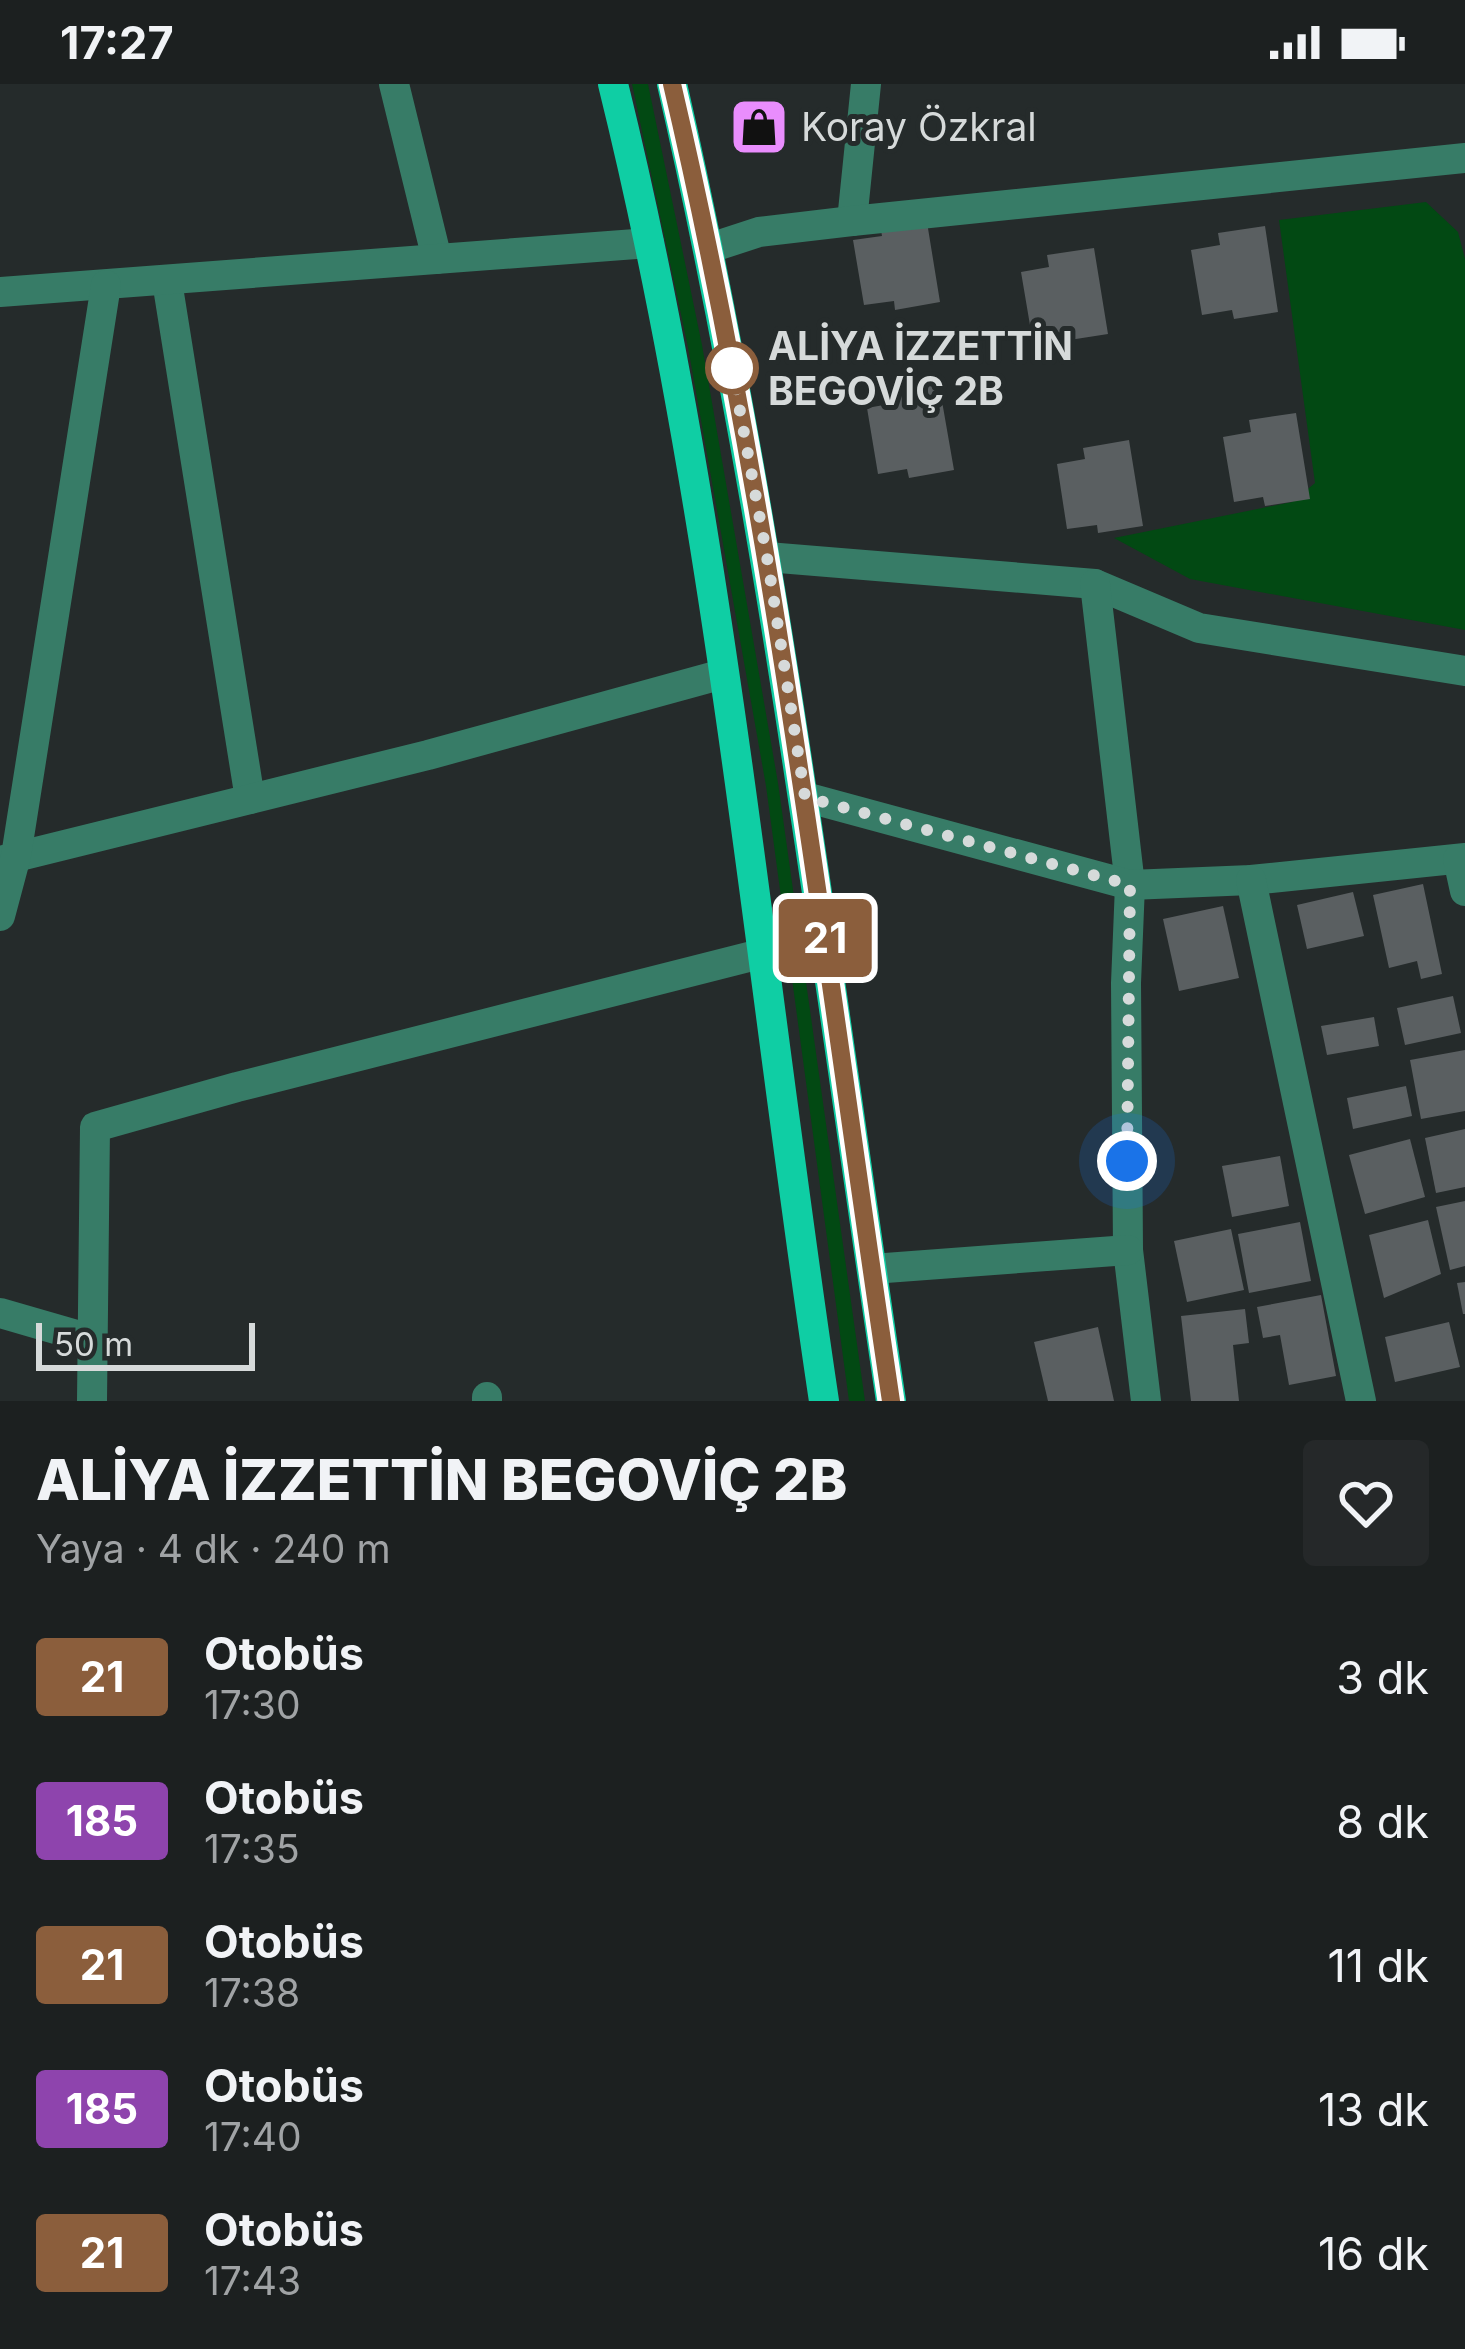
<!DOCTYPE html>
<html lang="tr">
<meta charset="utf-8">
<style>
:root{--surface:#1c2020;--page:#252829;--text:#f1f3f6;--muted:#a0a3a5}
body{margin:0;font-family:Inter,sans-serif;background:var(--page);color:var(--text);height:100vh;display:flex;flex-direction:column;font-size:45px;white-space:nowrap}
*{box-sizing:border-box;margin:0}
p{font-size:39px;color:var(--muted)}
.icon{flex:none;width:66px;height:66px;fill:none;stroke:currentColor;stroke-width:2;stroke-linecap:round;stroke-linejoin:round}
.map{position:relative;height:1317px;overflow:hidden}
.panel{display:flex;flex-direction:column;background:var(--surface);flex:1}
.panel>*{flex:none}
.badge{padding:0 24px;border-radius:9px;font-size:42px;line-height:78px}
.scale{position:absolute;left:36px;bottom:30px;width:219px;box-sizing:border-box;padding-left:12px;border:6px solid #d6dada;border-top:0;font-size:33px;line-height:42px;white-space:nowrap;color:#d6dada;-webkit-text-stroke:9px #252b2b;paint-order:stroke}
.you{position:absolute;width:60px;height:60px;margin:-30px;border:9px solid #fff;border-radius:50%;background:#1a73e8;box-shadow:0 0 0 18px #1a73e833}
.map>.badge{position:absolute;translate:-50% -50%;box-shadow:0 0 0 6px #fff}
.round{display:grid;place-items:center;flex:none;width:126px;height:126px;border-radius:12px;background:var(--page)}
.head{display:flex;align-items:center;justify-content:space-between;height:204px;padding:0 36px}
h1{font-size:57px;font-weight:800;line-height:90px}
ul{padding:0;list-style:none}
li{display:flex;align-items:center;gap:36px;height:144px;padding:0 36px}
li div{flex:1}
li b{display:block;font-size:45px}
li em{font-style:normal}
li .badge{min-width:132px;font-weight:700;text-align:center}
.status{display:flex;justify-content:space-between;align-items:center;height:84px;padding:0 60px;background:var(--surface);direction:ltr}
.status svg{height:33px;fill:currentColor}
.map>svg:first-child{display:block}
.green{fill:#024913}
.building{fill:#5a5f61}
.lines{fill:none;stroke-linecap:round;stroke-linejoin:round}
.minor{stroke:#377c67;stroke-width:30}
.major{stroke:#0fcea4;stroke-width:30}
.line-casing{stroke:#fff;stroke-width:27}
.line{stroke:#8b5e3c;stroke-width:18}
.walk{stroke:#d6dada;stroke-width:12;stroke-dasharray:0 21.6}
.stop-dot{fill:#fff;stroke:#8b5e3c;stroke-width:6}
.labels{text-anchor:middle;stroke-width:10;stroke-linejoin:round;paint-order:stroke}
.poi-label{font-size:39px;fill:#d6dada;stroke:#252b2b;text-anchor:start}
.stop-label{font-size:39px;font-weight:bold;fill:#d6dada;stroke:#252b2b;text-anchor:start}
</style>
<div class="status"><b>17:27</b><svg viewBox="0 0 49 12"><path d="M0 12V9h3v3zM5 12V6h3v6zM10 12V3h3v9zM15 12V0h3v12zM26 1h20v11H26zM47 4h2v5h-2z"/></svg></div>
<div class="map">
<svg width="1465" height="1317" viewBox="0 0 1465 1317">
<rect width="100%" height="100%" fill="#252b2b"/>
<g class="green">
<polygon points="632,0 648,0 702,261 778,699 865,1317 849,1317 766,702 688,263"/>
<polygon points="1426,118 1458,148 1465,175 1465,546 1190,495 1114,454 1292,418 1315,399 1279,136"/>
</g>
<g class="building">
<polygon points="926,132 940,218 895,226 894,217 864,221 853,156 882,152 880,140"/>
<polygon points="1265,142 1278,228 1234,235 1232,226 1202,231 1191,166 1220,161 1218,149"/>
<polygon points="1094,164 1108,250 1063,257 1062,248 1032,253 1021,188 1049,183 1047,171"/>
<polygon points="939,300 954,386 909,394 907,385 878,390 867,324 895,319 893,308"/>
<polygon points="1296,329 1310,415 1265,422 1263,413 1234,418 1223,353 1251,348 1249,336"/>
<polygon points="1129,356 1143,442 1098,449 1097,441 1067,445 1057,380 1085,375 1083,364"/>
<polygon points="1423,800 1442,890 1421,895 1417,877 1389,884 1373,811"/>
<polygon points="1353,808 1364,852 1307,865 1297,821"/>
<polygon points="1223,822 1239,894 1179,907 1163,835"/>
<polygon points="1453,912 1461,949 1405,961 1397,924"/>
<polygon points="1374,933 1379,962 1327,971 1321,942"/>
<polygon points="1465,966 1465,1027 1421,1035 1410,976"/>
<polygon points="1406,1002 1412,1032 1353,1045 1347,1014"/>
<polygon points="1465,1045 1465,1103 1436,1109 1425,1054"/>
<polygon points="1410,1055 1425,1113 1365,1130 1349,1071"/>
<polygon points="1280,1072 1289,1122 1232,1133 1222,1082"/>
<polygon points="1465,1117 1465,1182 1450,1186 1436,1123"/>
<polygon points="1428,1136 1441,1190 1384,1214 1369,1151"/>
<polygon points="1300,1138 1311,1197 1249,1209 1238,1150"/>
<polygon points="1231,1145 1244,1206 1187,1218 1174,1157"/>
<polygon points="1465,1198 1465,1230 1463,1230 1457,1199"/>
<polygon points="1321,1211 1336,1292 1289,1301 1280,1251 1263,1254 1257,1223"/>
<polygon points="1245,1225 1249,1259 1233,1261 1239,1317 1191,1317 1181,1232"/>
<polygon points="1449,1238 1460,1283 1395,1298 1385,1253"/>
<polygon points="1098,1243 1114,1317 1048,1317 1034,1258"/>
</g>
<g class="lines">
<g class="minor">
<polyline points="394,0 437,175"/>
<polyline points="852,137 866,0"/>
<polyline points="710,164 759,148 852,137 1465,74"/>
<polyline points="167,197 250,715"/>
<polyline points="0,208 649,159"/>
<polyline points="767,473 1095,500 1199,544 1465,587"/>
<polyline points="1095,500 1130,801 1126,899 1128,1166 1146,1317"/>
<polyline points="805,713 1130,801 1251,796 1465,774"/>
<polyline points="1458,775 1465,807"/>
<polyline points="0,777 428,671 723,590"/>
<polyline points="1251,796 1361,1317"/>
<polyline points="0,832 16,772 106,201"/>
<polyline points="872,1185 1128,1166"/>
<polyline points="0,1229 90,1255"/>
<polyline points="92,1317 95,1043 237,1003 764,869"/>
<polyline points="487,1317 487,1313"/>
</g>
<g class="major">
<path d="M613,0c107,432 145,878 211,1317"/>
<path d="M672,0c100,435 153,877 219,1317"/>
</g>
</g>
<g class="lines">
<defs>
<path id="line" d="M672,0c102,434 153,877 219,1317"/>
</defs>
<use href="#line" class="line-casing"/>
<use href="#line" class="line"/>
<polyline class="walk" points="732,284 767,473 805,713 1130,801 1127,1077"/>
</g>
<defs>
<symbol id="shop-square" viewBox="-11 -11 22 22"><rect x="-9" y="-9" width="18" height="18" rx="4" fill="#e98dfd" stroke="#252b2b"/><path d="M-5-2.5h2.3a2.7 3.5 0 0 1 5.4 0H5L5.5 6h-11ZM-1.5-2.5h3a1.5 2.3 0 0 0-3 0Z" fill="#111"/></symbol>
</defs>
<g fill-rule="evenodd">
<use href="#shop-square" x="726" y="10" width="66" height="66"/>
</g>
<circle class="stop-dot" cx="732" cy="284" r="24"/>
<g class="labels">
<g class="poi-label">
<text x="801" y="57">Koray Özkral</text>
</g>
<g class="stop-label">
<text x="768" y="276">ALİYA İZZETTİN<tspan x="768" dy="45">BEGOVİÇ 2B</tspan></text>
</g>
</g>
</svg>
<div class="scale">50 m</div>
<div class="you" style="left:1127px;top:1077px"></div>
<b class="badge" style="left:825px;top:854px;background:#8b5e3c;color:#fff">21</b>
</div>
<section class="panel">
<div class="head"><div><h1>ALİYA İZZETTİN BEGOVİÇ 2B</h1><p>Yaya · 4 dk · 240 m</p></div><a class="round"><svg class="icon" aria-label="heart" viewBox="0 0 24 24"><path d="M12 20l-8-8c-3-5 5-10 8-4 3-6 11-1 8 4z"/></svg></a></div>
<ul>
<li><span class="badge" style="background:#8b5e3c;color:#fff">21</span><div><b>Otobüs</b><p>17:30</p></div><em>3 dk</em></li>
<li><span class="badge" style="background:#8e44ad;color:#fff">185</span><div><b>Otobüs</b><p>17:35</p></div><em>8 dk</em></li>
<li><span class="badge" style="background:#8b5e3c;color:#fff">21</span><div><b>Otobüs</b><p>17:38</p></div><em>11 dk</em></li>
<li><span class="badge" style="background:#8e44ad;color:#fff">185</span><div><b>Otobüs</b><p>17:40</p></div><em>13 dk</em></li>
<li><span class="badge" style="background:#8b5e3c;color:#fff">21</span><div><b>Otobüs</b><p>17:43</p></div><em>16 dk</em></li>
</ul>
</section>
